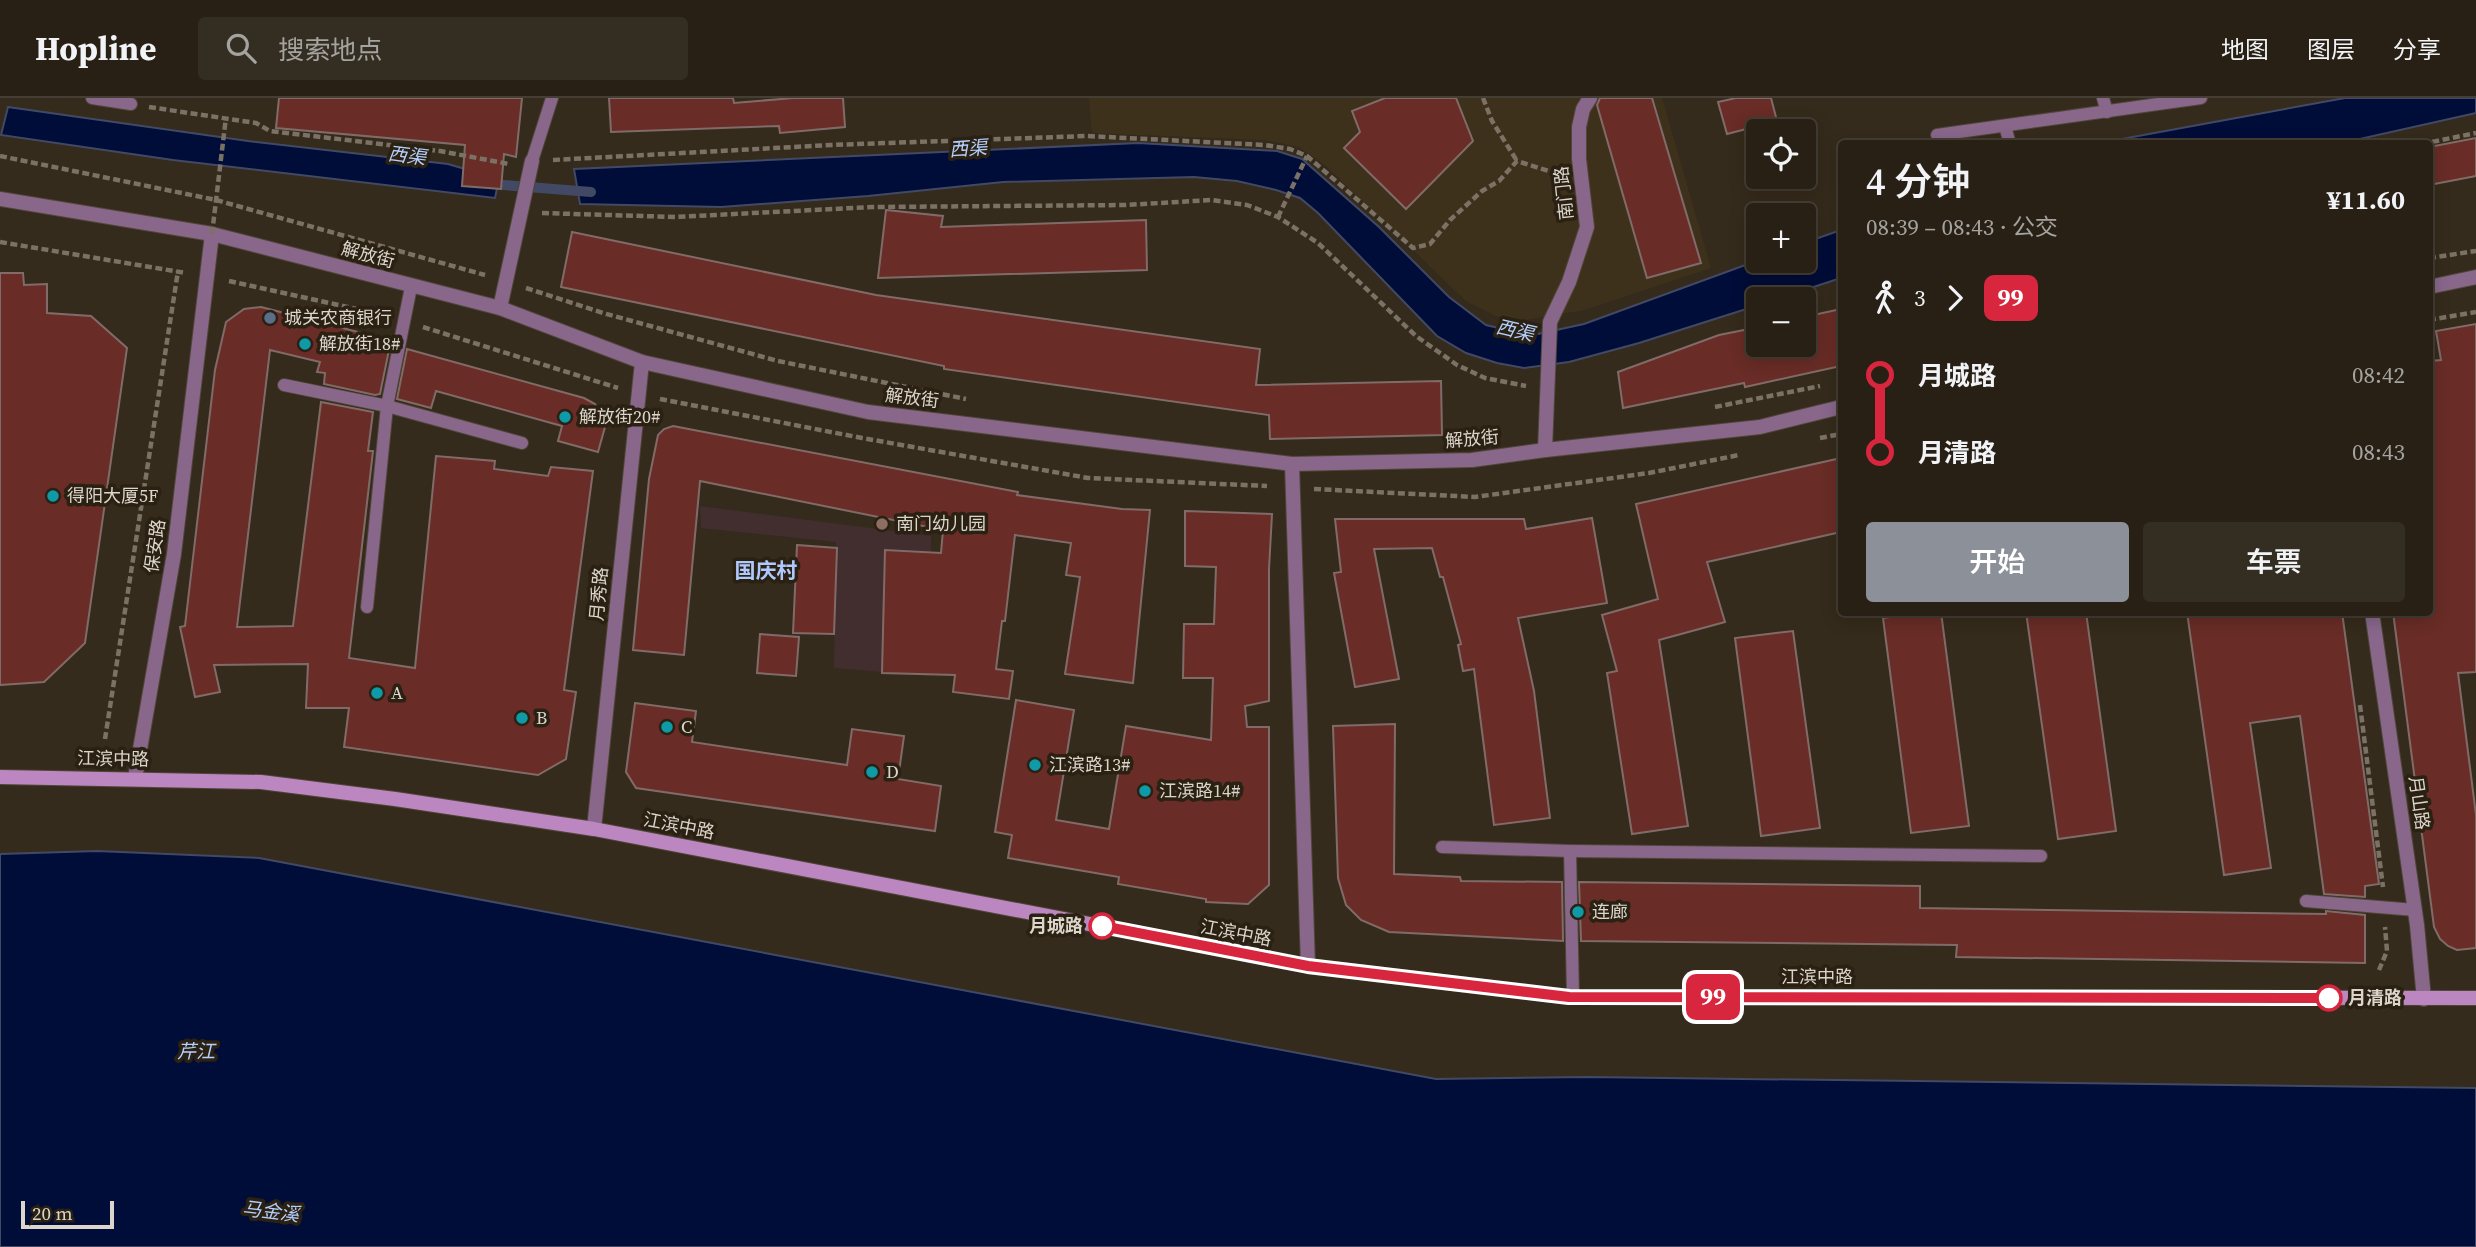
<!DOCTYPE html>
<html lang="zh">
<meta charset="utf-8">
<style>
:root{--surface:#282015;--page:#342d22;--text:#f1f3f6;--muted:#a5a3a0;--line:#443e34;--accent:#8c9099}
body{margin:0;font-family:"Source Serif 4","Noto Sans SC",serif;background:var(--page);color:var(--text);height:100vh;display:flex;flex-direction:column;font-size:26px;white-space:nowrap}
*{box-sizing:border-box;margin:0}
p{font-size:23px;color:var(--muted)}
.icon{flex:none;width:38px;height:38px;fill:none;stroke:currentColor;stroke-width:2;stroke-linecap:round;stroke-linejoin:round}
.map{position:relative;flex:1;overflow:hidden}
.panel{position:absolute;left:1838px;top:42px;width:595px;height:476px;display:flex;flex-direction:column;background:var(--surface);border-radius:7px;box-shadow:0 4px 18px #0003,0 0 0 2px var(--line)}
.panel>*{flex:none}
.badge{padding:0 14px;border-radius:10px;font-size:24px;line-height:46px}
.fabs{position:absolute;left:1746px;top:21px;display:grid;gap:14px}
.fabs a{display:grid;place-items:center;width:70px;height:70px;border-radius:7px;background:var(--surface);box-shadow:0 4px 18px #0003,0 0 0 2px var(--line);font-size:35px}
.scale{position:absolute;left:21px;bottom:18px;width:93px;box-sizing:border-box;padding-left:7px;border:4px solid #dbd5cb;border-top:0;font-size:19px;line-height:24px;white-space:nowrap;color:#dbd5cb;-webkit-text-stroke:5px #2a2113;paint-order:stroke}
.map>.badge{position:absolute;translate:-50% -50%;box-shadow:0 0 0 4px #fff}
.legs{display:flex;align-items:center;gap:10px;height:77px;padding:0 28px;font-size:23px}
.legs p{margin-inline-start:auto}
.summary{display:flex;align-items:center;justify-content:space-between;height:119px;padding:0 28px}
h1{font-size:38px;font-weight:600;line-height:52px}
.primary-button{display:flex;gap:14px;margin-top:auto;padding:14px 28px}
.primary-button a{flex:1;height:80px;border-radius:7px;background:var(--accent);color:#fff;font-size:28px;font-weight:600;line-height:80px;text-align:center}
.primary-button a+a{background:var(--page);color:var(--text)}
ul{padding:0 28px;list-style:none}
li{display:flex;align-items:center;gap:24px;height:77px;font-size:26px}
li i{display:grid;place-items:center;width:10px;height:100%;margin:0 9px;background:currentColor}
li i::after{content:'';width:18px;height:18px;margin:-9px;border:5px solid;border-radius:50%;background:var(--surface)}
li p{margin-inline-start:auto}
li:first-child i{background:linear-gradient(#0000 50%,currentColor 0)}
li:last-child i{background:linear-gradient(currentColor 50%,#0000 0)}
header{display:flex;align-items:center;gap:42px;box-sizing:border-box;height:98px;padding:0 35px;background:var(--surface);border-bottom:2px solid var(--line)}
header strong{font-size:33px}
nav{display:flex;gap:38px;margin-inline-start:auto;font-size:24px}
.search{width:490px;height:63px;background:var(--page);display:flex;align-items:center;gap:18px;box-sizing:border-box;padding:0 24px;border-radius:7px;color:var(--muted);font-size:26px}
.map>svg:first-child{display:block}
.built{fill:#3e311c}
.education{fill:#422e2f}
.water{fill:#000d38;stroke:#424964;stroke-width:2}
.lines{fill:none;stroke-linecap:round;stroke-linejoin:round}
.stream{stroke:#424964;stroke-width:10}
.building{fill:#692c26;stroke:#816b68;stroke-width:2}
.service-casing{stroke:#504638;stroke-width:14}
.minor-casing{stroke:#504638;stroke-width:16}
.tertiary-casing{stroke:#504638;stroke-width:16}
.secondary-casing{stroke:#504638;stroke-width:16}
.path{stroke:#7b7265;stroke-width:4.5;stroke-dasharray:7 3.5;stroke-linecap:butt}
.service{stroke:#88678b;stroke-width:12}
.minor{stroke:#88678b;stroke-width:14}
.tertiary{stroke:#88678b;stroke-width:14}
.secondary{stroke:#bc87c1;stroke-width:14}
.path-bridge{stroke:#7b7265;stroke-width:4.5;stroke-dasharray:7 3.5;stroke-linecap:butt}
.line-1-casing{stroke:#fff;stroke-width:16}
.line-1{stroke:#d7263d;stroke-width:10}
.service-dot{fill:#5c6f8a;stroke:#2a2113;stroke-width:2.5}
.culture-dot{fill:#0f9aa8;stroke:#2a2113;stroke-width:2.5}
.education-dot{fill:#8d6e63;stroke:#2a2113;stroke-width:2.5}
.stop-1-dot{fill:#fff;stroke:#d7263d;stroke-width:3.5}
.labels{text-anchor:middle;stroke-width:7;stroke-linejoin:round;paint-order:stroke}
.street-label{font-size:18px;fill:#dbd5cb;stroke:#2a2113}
.poi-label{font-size:18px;fill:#dbd5cb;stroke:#2a2113;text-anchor:start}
.stop-label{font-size:18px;font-weight:bold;fill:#dbd5cb;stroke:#2a2113;text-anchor:end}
.water-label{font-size:19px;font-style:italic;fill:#b4cffd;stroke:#2a2113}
.quarter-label{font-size:21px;font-weight:bold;fill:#afc9fe;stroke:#2a2113}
</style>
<header>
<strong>Hopline</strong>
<div class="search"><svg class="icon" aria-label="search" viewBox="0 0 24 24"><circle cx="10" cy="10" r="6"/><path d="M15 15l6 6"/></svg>搜索地点</div>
<nav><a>地图</a><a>图层</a><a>分享</a></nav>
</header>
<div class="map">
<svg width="2476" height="1149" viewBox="0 0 2476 1149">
<rect width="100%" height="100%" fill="#352b1c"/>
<polygon class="built" points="1089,0 1662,0 1711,170 1584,212 1525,222 1496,218 1466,203 1325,67 1299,49 1265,42 1092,35"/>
<polygon class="education" points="700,408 931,438 930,578 834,570 836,444 701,430"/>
<g class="water">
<polygon points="2345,0 2476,0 2476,15 2342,45 2100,45"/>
<polygon points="8,9 248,43 448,66 499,81 495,100 173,62 1,37"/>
<polygon points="1138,45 1277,53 1302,61 1379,129 1449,199 1486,227 1515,234 1538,236 1584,226 1759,162 1804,163 1804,145 1841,132 1841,180 1777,201 1759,201 1759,207 1639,245 1569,264 1524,270 1497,265 1466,255 1437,238 1318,115 1300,100 1276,92 1237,83 1194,79 1003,84 868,98 721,109 580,106 574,71"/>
<polygon points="97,753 259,760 1436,981 1588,979 2476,990 2476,1149 0,1149 0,756"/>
</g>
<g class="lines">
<polyline class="stream" points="491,86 591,94"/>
</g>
<g class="building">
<polygon points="279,0 522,0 516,59 504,56 501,91 462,88 465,47 276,30"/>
<polygon points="609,0 733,0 734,5 793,0 843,0 845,29 780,35 779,28 611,34"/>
<polygon points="1385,0 1456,0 1473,43 1406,111 1344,50 1360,34 1352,13"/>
<polygon points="1600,0 1652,0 1701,165 1647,180 1597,7"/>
<polygon points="1736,0 1771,0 1777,23 1727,36 1718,4"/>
<polygon points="2476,40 2476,78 2429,87 2429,49"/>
<polygon points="886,112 943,118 941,129 1146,122 1147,172 878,180"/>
<polygon points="572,134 876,197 1260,251 1256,287 1441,283 1442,337 1270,341 1269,317 944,271 944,268 561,189"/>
<polygon points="0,175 23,175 24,187 47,186 47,215 91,218 127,250 85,545 44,584 0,587"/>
<polygon points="261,209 389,242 388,246 390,247 380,296 375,297 324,286 325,275 317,274 320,264 270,252 237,529 293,528 321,304 373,314 368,353 373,353 349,560 415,570 436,358 495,363 494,371 548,378 551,369 593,373 564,592 576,594 566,661 538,677 344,649 349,610 306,610 308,566 214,567 220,594 195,599 180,529 185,528 215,272 226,224 244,211"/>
<polygon points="1841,211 1841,268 1745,289 1744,285 1623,310 1618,274 1719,237 1759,229 1759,247 1804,247 1804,219"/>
<polygon points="2476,226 2476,574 2458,575 2476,717 2476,850 2457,852 2448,848 2440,841 2434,829 2393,514 2429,514 2429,263 2441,262 2436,233"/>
<polygon points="407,251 584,300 595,306 605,329 598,354 558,343 562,328 436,293 431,310 397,301"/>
<polygon points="673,328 1018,394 1017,397 1122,411 1150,412 1133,585 1065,576 1080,479 1066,477 1071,445 1015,437 1005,523 1002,523 996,571 1013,573 1009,601 953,594 955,577 882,575 885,452 941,455 943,432 700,383 684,557 633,552 649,381 658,337 664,331"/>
<polygon points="1841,360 1841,434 1707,464 1725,524 1659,542 1688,728 1632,736 1607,575 1617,573 1602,517 1658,501 1636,406"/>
<polygon points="1185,413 1272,416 1269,471 1269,603 1245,608 1247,629 1269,629 1269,787 1248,806 1206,804 1206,801 1118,786 1119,779 1008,760 1012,737 995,734 1016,602 1074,612 1056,722 1109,731 1126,628 1211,642 1213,580 1183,580 1184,526 1214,526 1216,469 1185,468"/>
<polygon points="1592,420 1607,505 1518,520 1534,593 1550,720 1494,727 1474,571 1463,573 1458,547 1461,546 1443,479 1440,479 1432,450 1374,451 1399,581 1355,589 1334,475 1341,474 1335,421 1524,421 1526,431"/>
<polygon points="797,447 837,450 834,536 793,535"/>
<polygon points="1924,514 1941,514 1969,728 1911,735 1883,520"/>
<polygon points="2026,514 2086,514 2116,733 2058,741"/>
<polygon points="2187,514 2342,514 2379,786 2365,788 2365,799 2324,796 2300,618 2250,625 2271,770 2224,777"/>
<polygon points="1793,533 1820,730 1761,738 1735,540"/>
<polygon points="760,536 799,539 796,578 757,575"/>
<polygon points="635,605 696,613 692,644 847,667 852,631 904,638 898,681 941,688 935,733 636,690 626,674"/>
<polygon points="1395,626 1394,776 1460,779 1461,783 1562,784 1563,843 1389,834 1361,822 1346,807 1338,780 1333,628"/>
<polygon points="1579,784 1920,788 1920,810 2326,816 2326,813 2365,817 2365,865 1956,859 1957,847 1581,843"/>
</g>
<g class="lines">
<defs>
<g id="service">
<polyline points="92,0 131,6"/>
<polyline points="2103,0 2107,14"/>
<polyline points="2005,28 2010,46"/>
<polyline points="1937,37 2201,0"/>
<polyline points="532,63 552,0"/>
<polyline points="284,287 387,308 522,345"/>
<polyline points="367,509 387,308 411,189"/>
<polyline points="1442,749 1570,753 2041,758"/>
<polyline points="1570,753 1573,899"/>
<polyline points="2306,803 2415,812"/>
</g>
<g id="minor">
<polyline points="500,210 532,63"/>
<polyline points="1545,352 1550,224 1569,184 1587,129 1579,61 1579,29 1583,11 1590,0"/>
<polyline points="1292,366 1308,868"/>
<polyline points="2372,514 2417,827 2424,901"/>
<polyline points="135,680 174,456 212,136"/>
<polyline points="594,731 642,264"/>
</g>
<g id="tertiary">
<polyline points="0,101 212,136 500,210 642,264 868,314 1292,366 1472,362 1545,352 1760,329 1841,309"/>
<polyline points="2429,189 2476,179"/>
</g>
<polyline id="secondary" points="0,679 261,684 395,701 594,731 1308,868 1569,899 2476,900"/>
</defs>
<use href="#service" class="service-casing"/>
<use href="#minor" class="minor-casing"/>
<use href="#tertiary" class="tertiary-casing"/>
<use href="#secondary" class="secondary-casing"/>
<g class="path">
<polyline points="1483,0 1492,23 1517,63"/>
<polyline points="149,9 256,25 270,33 440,53 509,66"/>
<polyline points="2422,46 2476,35"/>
<polyline points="0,58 216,102 485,177"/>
<polyline points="553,62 831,47 1087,38 1265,47 1290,51 1307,58 1413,150 1430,146 1450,122 1482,93 1499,83 1517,63 1558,76"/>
<polyline points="542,115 675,119 873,109 1125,107 1212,102 1247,107 1278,119 1318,145 1416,238 1457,267 1485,280 1526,288"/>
<polyline points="1278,119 1307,58"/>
<polyline points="0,144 186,175"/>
<polyline points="2429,160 2476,153"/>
<polyline points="229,183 384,217"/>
<polyline points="526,190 603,215 778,263 966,301"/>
<polyline points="2429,222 2476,214"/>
<polyline points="423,229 618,290"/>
<polyline points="660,301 862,340 1088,380 1267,388"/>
<polyline points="1715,309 1820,288"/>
<polyline points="1820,340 1841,336"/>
<polyline points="1314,391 1475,399 1649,375 1739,357"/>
<polyline points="2360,607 2383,789"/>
<polyline points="105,641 178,173"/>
<polyline points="2379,872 2387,853 2385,829"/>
</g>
<use href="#service" class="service"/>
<use href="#minor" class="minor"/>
<use href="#tertiary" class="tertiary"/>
<use href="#secondary" class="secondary"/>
<polyline class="path-bridge" points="212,136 226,19"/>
</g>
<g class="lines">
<defs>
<polyline id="line-1" points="1102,828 1308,868 1569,899 2329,900"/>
</defs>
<use href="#line-1" class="line-1-casing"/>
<use href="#line-1" class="line-1"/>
</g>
<circle class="service-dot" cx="270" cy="220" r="7"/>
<g class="culture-dot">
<circle cx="305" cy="246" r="7"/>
<circle cx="565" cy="319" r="7"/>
<circle cx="53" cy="398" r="7"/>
<circle cx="377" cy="595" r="7"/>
<circle cx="522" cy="620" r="7"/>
<circle cx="667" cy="629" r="7"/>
<circle cx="1035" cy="667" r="7"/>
<circle cx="872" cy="674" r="7"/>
<circle cx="1145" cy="693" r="7"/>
<circle cx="1578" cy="814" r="7"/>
</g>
<circle class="education-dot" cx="882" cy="426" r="7"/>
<g class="stop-1-dot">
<circle cx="1102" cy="828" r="12"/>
<circle cx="2329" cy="900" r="12"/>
</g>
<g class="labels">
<g class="street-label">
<text transform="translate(1564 95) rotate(-96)" y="6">南门路</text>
<text transform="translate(368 157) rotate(15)" y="6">解放街</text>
<text transform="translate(912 300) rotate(7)" y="6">解放街</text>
<text transform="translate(1472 341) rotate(-5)" y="6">解放街</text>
<text transform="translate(155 448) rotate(-82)" y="6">保安路</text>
<text transform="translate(599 496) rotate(-85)" y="6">月秀路</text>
<text transform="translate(113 661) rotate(1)" y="6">江滨中路</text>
<text transform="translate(2419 705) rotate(82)" y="6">月山路</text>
<text transform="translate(679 728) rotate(11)" y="6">江滨中路</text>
<text transform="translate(1236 835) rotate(11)" y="6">江滨中路</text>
<text x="1817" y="885">江滨中路</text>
</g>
<g class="poi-label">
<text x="284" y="226">城关农商银行</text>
<text x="319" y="252">解放街18#</text>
<text x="579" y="325">解放街20#</text>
<text x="67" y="404">得阳大厦5F</text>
<text x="896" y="432">南门幼儿园</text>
<text x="391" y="601">A</text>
<text x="536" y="626">B</text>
<text x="681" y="635">C</text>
<text x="1049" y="673">江滨路13#</text>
<text x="886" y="680">D</text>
<text x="1159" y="699">江滨路14#</text>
<text x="1592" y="820">连廊</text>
</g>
<g class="stop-label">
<text x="1083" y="834">月城路</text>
<text x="2348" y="906" text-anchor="start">月清路</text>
</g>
<g class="water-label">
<text transform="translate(968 50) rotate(-4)" y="7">西渠</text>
<text transform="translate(407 57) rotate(7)" y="7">西渠</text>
<text transform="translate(1515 232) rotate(13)" y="7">西渠</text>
<text x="196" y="960">芹江</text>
<text transform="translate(271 1113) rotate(7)" y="7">马金溪</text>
</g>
<g class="quarter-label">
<text x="766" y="480">国庆村</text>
</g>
</g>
</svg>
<div class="fabs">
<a><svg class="icon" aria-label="locate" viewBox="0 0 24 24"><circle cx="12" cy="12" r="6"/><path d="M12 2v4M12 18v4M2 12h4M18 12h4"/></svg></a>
<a>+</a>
<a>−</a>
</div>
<div class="scale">20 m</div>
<b class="badge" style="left:1713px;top:899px;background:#d7263d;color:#fff">99</b>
<section class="panel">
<div class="summary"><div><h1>4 分钟</h1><p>08:39 – 08:43 · 公交</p></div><b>¥11.60</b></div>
<div class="legs"><svg class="icon" aria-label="walk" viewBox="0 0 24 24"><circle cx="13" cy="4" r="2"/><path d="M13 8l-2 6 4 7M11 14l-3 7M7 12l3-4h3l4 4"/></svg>3<svg class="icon" aria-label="forward" viewBox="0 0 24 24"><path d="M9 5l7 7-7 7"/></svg><b class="badge" style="background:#d7263d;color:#fff">99</b></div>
<ul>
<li><i style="color:#d7263d"></i><b>月城路</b><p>08:42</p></li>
<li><i style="color:#d7263d"></i><b>月清路</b><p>08:43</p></li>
</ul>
<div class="primary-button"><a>开始</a><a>车票</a></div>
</section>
</div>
